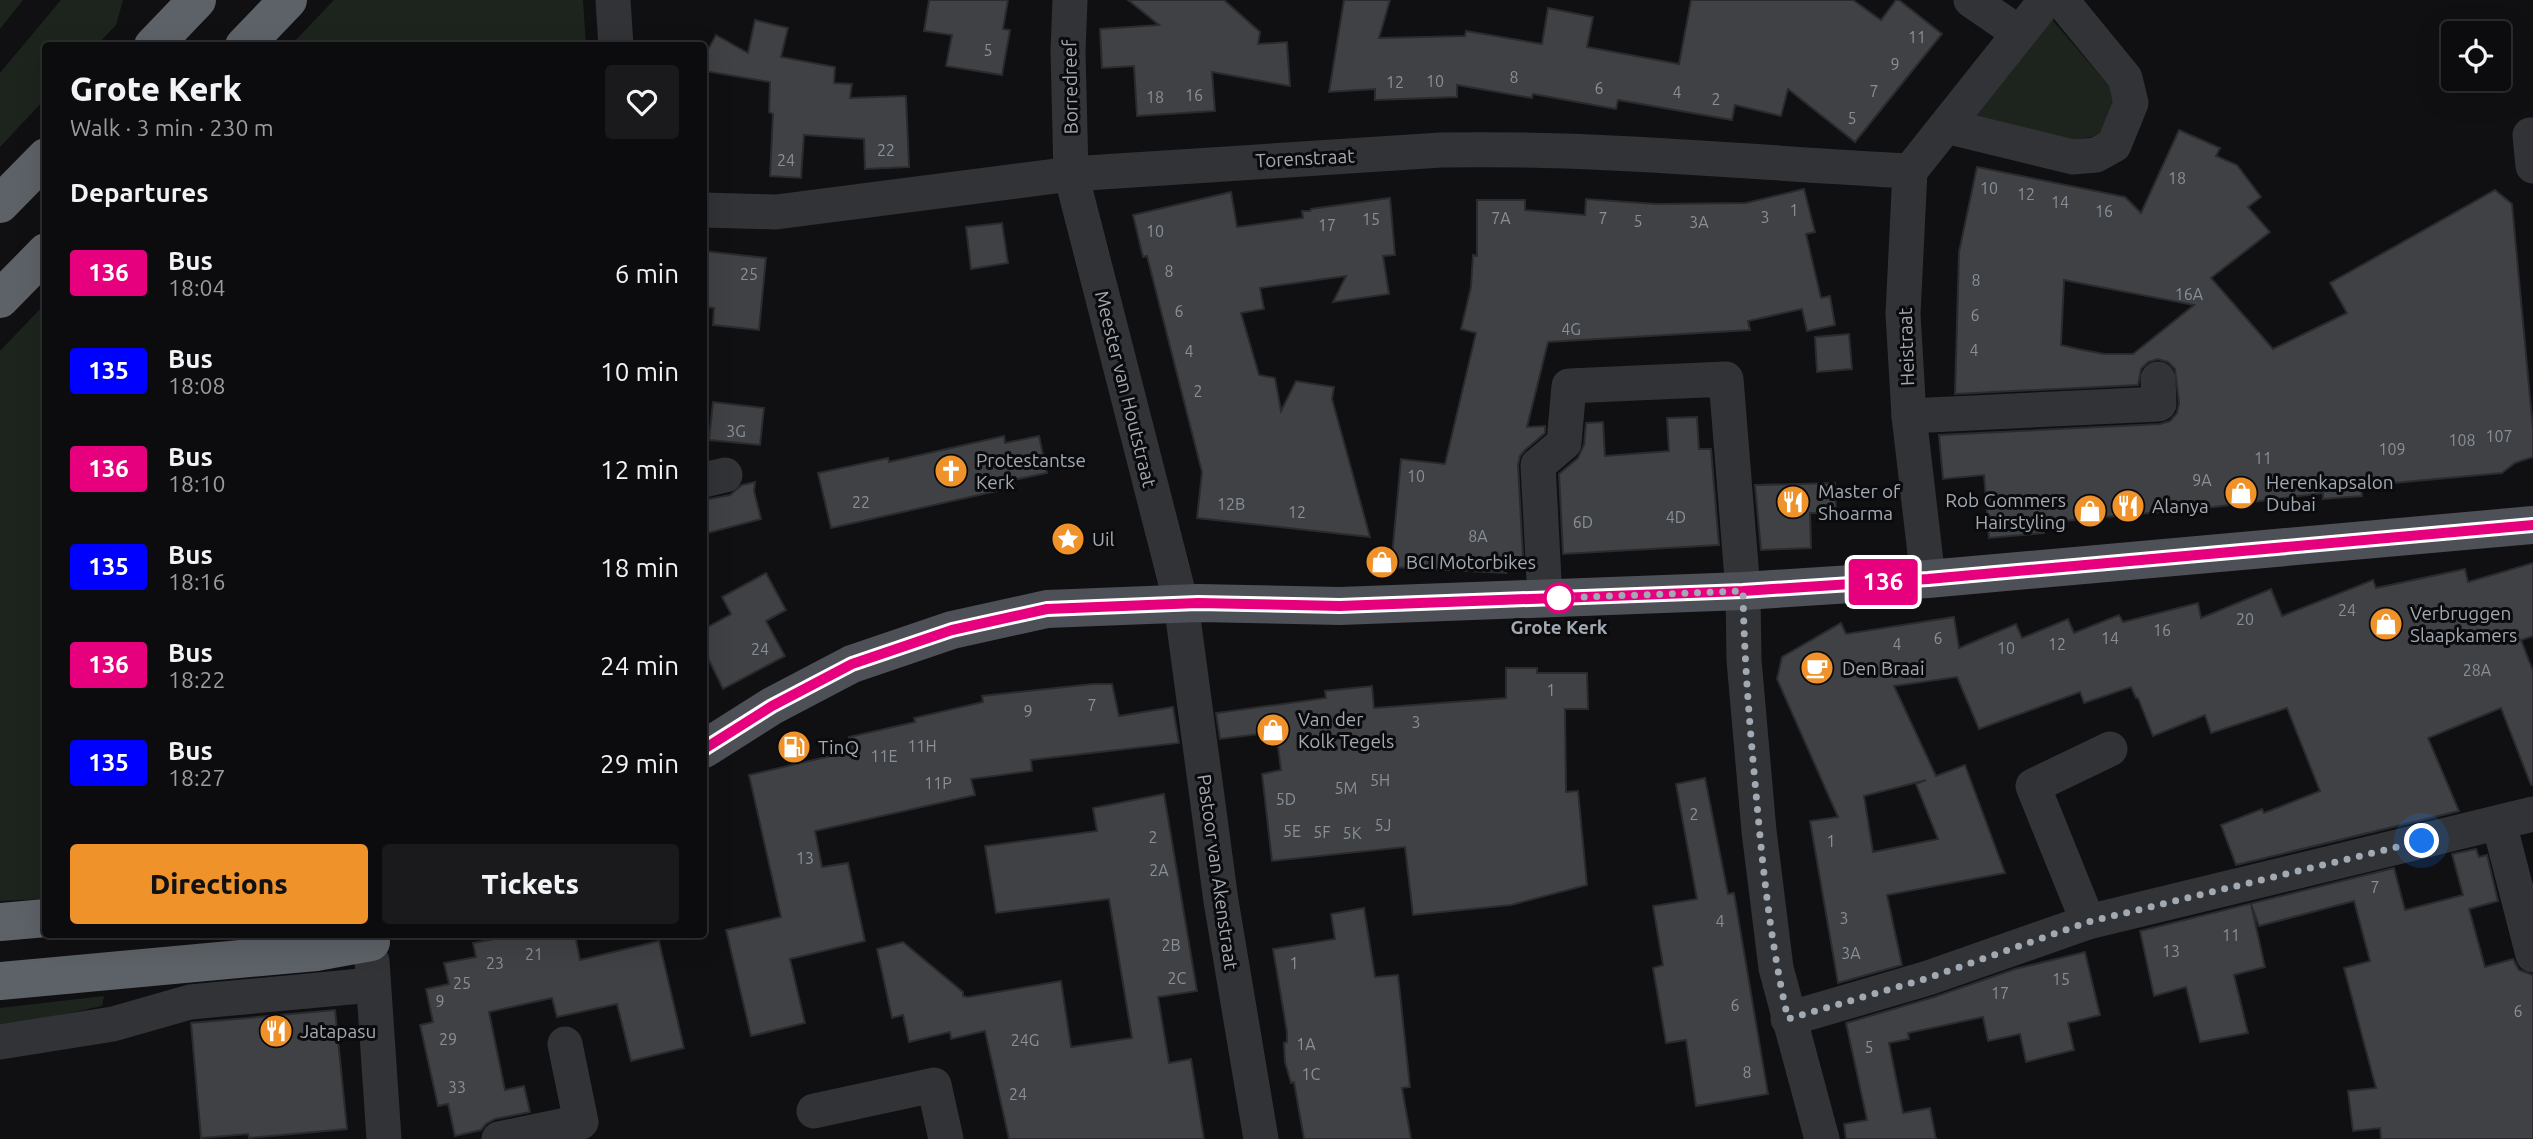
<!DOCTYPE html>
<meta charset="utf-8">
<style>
:root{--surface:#0c0c0e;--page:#1a1a1c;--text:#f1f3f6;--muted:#9a9b9e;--line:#2c2c2e;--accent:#f0922a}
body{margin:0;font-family:Ubuntu,sans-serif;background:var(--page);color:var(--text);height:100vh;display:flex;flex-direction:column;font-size:26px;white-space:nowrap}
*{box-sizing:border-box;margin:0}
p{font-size:23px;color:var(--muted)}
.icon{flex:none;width:38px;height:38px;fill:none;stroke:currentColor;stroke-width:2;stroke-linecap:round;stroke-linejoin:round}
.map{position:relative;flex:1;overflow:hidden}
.side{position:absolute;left:42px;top:42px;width:665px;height:896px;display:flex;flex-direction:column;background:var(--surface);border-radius:7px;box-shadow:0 7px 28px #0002,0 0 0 2px var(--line)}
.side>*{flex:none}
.badge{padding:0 14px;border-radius:5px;font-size:24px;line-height:46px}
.tools{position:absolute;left:2441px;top:21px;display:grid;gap:14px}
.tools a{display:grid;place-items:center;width:70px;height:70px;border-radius:7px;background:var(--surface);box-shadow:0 7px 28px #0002,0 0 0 2px var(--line);font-size:35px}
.you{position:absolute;width:35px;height:35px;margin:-18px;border:5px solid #fff;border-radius:50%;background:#1a73e8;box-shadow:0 0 0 10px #1a73e833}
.map>.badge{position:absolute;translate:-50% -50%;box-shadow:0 0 0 4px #fff}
h2{padding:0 28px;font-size:26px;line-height:63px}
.round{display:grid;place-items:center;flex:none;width:74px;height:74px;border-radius:7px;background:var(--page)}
.overview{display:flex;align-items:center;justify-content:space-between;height:119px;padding:0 28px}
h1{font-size:33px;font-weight:800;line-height:52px}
.action{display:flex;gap:14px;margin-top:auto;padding:14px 28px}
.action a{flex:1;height:80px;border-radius:7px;background:var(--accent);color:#111;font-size:28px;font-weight:800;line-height:80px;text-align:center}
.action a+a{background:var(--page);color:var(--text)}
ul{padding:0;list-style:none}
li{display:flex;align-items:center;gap:21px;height:98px;padding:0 28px}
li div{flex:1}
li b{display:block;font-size:26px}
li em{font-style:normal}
li .badge{min-width:77px;font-weight:700;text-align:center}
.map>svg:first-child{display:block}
.green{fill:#1d241d}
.building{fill:#3f4145;stroke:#2a2b2e;stroke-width:2;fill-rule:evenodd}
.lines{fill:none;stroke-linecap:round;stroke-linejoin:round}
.minor{stroke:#313337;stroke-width:35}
.major{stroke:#4d5056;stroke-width:38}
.highway{stroke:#5d6268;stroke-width:38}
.line-casing{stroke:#fff;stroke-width:16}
.line{stroke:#e6007e;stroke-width:10}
.walk{stroke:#a1a9b2;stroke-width:7;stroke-dasharray:0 12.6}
.stop-dot{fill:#fff;stroke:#e6007e;stroke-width:3.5}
.labels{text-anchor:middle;stroke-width:6;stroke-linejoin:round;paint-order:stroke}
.number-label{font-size:16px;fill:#888f97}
.street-label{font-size:19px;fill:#a1a9b2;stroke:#0b0b0d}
.poi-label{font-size:19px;fill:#a1a9b2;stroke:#0b0b0d;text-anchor:start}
.stop-label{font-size:19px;font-weight:bold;fill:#a1a9b2;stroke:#0b0b0d}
</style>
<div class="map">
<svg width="2533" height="1139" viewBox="0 0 2533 1139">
<rect width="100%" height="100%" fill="#101012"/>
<g class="green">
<polygon points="0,0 23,0 0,29"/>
<polygon points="61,0 123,0 116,25 97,45 46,46 45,99 0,147 0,73"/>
<polygon points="334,0 583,0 586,45 291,45"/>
<polygon points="2049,16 2109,86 2115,103 2103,132 2091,137 2070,140 1968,116"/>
<polygon points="45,304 45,899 0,901 0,351"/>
<polygon points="104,996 102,1006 0,1028 0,1008"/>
</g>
<g class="building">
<polygon points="929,0 1008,0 1003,29 1010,30 1002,75 946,66 952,35 924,31"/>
<polygon points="1128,0 1224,0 1260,32 1258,44 1287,42 1290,86 1212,72 1215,111 1137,116 1134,66 1102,68 1100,29 1159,25"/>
<polygon points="1344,0 1390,0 1379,38 1465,36 1466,31 1542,44 1548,8 1593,17 1587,47 1679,64 1691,0 1853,0 1881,20 1896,0 1899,0 1942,34 1855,142 1788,89 1781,116 1735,105 1732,120 1618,100 1616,109 1533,94 1532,98 1457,85 1457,97 1375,100 1375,89 1329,92"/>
<polygon points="755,20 788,28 781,57 835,67 834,83 852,84 850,98 906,96 909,167 865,169 864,139 804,135 801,178 770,176 773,114 769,112 770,82 704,71 704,57 716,35 748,53"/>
<path d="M2179,130l41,18 -4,8 21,9 24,32 -13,10 22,25 -59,46 62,71 74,-36 -17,-30 165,-93 17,14 21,226v27l-18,6 -13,10 -141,13 1,10 -39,3v-6l-109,14 -171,16 1,10 -55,5 -5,-63 -41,4 -4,-44 221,-11 10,-3 7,-8 2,-10 -4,-34 -7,-7 -10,-3 -10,3 -7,7 -3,16 -183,9 4,-142 18,-85 148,30 16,16zM2064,280l10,2 120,23 -61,49h-29l-26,-5 -17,-4z"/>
<polygon points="1804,189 1815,232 1806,234 1821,298 1830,296 1835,325 1807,331 1802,309 1748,321 1750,330 1548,342 1527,427 1545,426 1545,433 1525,450 1520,456 1518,465 1523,557 1507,558 1506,573 1391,567 1401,459 1445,464 1476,333 1461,329 1471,287 1473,255 1477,256 1477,200 1525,200 1525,210 1585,215 1586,199 1656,204 1746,203"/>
<polygon points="1231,192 1237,227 1303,218 1302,211 1310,211 1311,209 1390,198 1395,255 1383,256 1389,294 1333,302 1346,276 1260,288 1264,309 1241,313 1259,375 1275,378 1281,411 1296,381 1334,387 1332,399 1370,537 1197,518 1202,472 1147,256 1143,257 1133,215"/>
<polygon points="1002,223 1008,263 971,269 966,227"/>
<polygon points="704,251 766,258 759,330 713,325 714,308 704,307"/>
<polygon points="1849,334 1852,369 1817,372 1815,337"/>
<polygon points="713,402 764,408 760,445 709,440"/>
<polygon points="1697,417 1699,449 1711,449 1719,545 1563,554 1559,474 1578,458 1584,445 1586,423 1603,422 1605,456 1669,451 1667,418"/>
<polygon points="1004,436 1005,443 1039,436 1047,473 1013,480 1015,487 831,528 818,473 888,458 889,462"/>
<polygon points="755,482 754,491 761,519 704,534 704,500 730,495 742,485"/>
<polygon points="1835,483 1836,513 1810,513 1811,548 1761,550 1755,485"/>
<path d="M2533,563v73l-12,4 12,31v114h-2l-30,-77 -73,30 31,73 -223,54 -15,-40 41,-16 2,4 56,-22 -33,-83 -76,25 -6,-18 -52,21 -15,-38h-2l-5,-11 -47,16 -4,-11 -101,37 -22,-52 -63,9 42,90 29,-11 40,108 -118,22 15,70 -64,18 -28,-162 28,-4 -61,-138 5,-22 59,-34 5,11 108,-17 5,31 57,-24 6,14 46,-19 6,14 45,-18 4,7 75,-19 3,15 70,-29 11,27 91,-36 3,8 89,-19 3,13zM1926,780l-10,4 22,55 -65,13 -9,-56z"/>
<polygon points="766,573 786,610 766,621 785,656 723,689 704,650 704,629 731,614 722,597"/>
<polygon points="1506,668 1537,668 1537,673 1587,673 1588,709 1565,709 1566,792 1578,791 1587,885 1511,905 1413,915 1405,847 1272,861 1262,774 1281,770 1276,732 1220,739 1216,713 1326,698 1325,691 1372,686 1374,708 1506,698"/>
<polygon points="1093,684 1112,684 1119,716 1173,707 1179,743 1031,760 1032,771 971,779 975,795 815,831 822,867 848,863 865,941 790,959 805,1023 751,1036 726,930 781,917 749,775 852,751 849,737 915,722 914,718 983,702 982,696"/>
<polygon points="1705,778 1728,894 1734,893 1768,1094 1696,1106 1686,1040 1666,1043 1653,968 1663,965 1653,906 1697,899 1676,784"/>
<polygon points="1164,794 1197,991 1158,997 1169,1063 1191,1059 1204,1139 1009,1139 985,1031 951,1039 950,1032 909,1042 903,1015 892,1018 877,949 903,942 963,992 963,996 968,997 1061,981 1071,1047 1132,1038 1109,899 996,913 985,846 1097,831 1093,808"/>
<polygon points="2476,849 2479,857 2487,855 2498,901 2469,909 2485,967 2513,959 2519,970 2533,975 2533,1139 2381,1139 2380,1128 2353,1131 2348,1091 2376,1088 2344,968 2370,961 2354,901 2259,926 2251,904 2265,967 2234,975 2248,1033 2200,1042 2186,987 2154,996 2140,931 2394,868 2405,910 2463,895 2452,854"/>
<polygon points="1364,908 1375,977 1398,975 1410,1087 1402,1088 1411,1139 1304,1139 1294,1082 1291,1083 1285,1062 1284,1043 1287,1042 1287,1032 1273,949 1335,939 1331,914"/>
<polygon points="516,935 575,935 580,960 659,941 684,1048 631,1061 617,1004 557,1017 552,998 489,1012 505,1090 524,1086 530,1112 495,1119 486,1124 481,1130 455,1136 448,1104 438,1106 420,1025 433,1022 426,989 449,984 444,963 476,957 473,943"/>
<polygon points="2085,952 2100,1015 2068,1023 2074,1050 2026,1062 2020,1034 1988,1041 1983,1017 1908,1033 1909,1039 1889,1043 1903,1113 1930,1108 1936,1139 1846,1139 1844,1124 1867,1120 1846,1023 1934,997 2015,969"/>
<polygon points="335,1010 347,1129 249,1138 248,1134 201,1138 191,1023"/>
</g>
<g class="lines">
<g class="minor">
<polyline points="613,0 616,46"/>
<polyline points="1070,0 1068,51 1071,174 1181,603 1221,901 1261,1139"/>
<polyline points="1971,0 2019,33"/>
<polyline points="1946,126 2073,157 2096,155 2114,145 2131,103 2125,78 2061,0"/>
<polyline points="2530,135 2533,166"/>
<path d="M704,210l72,2 295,-38 370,-24c157,-3 313,13 469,21"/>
<polyline points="1909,416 2159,404 2158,379"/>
<polyline points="704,480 725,475"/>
<polyline points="1928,579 1909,416 1903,314 1910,171 2046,0"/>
<polyline points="1545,599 1538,465 1564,443 1569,386 1726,379 1743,591 1744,660 1759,831 1776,968 1822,1139"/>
<polyline points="2499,823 2533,955"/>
<polyline points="2088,922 2033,786 2110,749"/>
<polyline points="372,961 384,1139"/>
<polyline points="1788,1019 1928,978 2088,922 2533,814"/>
<polyline points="0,1042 113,1024 190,1002 372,985"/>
<polyline points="814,1111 934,1085 946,1139"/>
<polyline points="499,1139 581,1122 565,1044"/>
</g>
<polyline class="major" points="704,749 772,706 852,664 952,630 1047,609 1198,603 1340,606 1743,591 1928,579 2533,525"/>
<g class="highway">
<polyline points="153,46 197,0"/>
<polyline points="244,46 288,0"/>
<polyline points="0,204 46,157"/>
<polyline points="0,299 46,252"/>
<polyline points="0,922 46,918"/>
<polyline points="0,981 316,952 371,942"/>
</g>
</g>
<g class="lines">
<defs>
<polyline id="line" points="704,749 772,706 852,664 952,630 1047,609 1198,603 1340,606 1743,591 1928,579 2533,525"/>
</defs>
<use href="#line" class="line-casing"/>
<use href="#line" class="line"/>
<path class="walk" d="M1559,598l184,-7c1,64 6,127 12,191 7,80 15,159 33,237l140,-41 160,-56 334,-81"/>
</g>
<defs>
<symbol id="church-disc" viewBox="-11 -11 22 22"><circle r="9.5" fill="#f0922a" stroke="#0b0b0d"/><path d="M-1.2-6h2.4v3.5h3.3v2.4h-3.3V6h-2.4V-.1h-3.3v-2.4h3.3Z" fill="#fff"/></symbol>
<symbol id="shop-disc" viewBox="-11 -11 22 22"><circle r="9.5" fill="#f0922a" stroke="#0b0b0d"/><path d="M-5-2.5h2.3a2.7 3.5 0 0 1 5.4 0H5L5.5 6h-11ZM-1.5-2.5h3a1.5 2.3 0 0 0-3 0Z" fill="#fff"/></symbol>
<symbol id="restaurant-disc" viewBox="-11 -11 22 22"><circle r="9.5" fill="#f0922a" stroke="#0b0b0d"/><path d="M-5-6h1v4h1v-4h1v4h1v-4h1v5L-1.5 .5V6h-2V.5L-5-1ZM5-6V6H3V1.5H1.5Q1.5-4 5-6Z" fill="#fff"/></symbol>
<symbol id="sight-disc" viewBox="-11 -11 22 22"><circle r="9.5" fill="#f0922a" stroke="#0b0b0d"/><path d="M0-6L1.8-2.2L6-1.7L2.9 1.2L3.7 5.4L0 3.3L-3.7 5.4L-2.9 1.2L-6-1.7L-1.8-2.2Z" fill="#fff"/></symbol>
<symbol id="cafe-disc" viewBox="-11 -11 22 22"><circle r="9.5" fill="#f0922a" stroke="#0b0b0d"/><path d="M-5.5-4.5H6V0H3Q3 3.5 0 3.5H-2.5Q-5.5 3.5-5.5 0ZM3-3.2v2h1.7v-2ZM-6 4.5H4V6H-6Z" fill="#fff"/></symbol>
<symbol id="fuel-disc" viewBox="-11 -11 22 22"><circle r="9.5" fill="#f0922a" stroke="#0b0b0d"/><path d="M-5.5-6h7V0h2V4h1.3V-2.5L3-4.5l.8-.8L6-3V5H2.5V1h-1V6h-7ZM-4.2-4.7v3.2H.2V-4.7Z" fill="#fff"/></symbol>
</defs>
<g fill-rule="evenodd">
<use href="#church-disc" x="932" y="452" width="38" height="38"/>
<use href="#shop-disc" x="2222" y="474" width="38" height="38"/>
<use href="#restaurant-disc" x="1774" y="483" width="38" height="38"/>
<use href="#restaurant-disc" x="2109" y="487" width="38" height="38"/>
<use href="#shop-disc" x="2071" y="492" width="38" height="38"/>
<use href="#sight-disc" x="1049" y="520" width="38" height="38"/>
<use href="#shop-disc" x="1363" y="543" width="38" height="38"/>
<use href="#shop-disc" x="2367" y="605" width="38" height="38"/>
<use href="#cafe-disc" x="1798" y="649" width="38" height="38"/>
<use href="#shop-disc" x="1254" y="711" width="38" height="38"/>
<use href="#fuel-disc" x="775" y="728" width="38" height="38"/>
<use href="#restaurant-disc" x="257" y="1012" width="38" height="38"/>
</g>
<circle class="stop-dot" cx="1559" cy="598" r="14"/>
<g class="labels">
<g class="number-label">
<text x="1917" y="43">11</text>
<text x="988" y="56">5</text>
<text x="1895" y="70">9</text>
<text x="1514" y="83">8</text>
<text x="1435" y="87">10</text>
<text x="1395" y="88">12</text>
<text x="1599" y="94">6</text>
<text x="1874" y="97">7</text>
<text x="1677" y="98">4</text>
<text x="1194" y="101">16</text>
<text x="1155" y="103">18</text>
<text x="1716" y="105">2</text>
<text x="1852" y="124">5</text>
<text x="886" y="156">22</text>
<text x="786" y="166">24</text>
<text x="2177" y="184">18</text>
<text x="1989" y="194">10</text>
<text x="2026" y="200">12</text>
<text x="2060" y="208">14</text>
<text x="1794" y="216">1</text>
<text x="2104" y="217">16</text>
<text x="1765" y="223">3</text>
<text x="1501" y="224">7A</text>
<text x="1603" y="224">7</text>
<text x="1371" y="225">15</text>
<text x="1638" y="227">5</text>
<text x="1699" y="228">3A</text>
<text x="1327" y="231">17</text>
<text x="1155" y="237">10</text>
<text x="1169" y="277">8</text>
<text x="749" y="280">25</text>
<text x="1976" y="286">8</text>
<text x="2189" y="300">16A</text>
<text x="1179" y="317">6</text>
<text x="1975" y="321">6</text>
<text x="1571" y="335">4G</text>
<text x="1974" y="356">4</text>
<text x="1189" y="357">4</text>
<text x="1198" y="397">2</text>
<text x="736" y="437">3G</text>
<text x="2499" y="442">107</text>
<text x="2462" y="446">108</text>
<text x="2392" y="455">109</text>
<text x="2263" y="464">11</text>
<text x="1416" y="482">10</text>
<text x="2202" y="486">9A</text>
<text x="861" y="508">22</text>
<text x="1231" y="510">12B</text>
<text x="1297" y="518">12</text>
<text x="1676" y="523">4D</text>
<text x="1583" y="528">6D</text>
<text x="1478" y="542">8A</text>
<text x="2347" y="616">24</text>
<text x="2245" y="625">20</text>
<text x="2162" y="636">16</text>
<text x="1938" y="644">6</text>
<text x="2110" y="644">14</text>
<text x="1897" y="650">4</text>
<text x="2057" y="650">12</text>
<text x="2006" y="654">10</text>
<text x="760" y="655">24</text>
<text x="2477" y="676">28A</text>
<text x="1551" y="696">1</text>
<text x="1092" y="711">7</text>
<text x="1028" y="717">9</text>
<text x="1416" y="728">3</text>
<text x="922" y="752">11H</text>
<text x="884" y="762">11E</text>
<text x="1380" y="786">5H</text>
<text x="938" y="789">11P</text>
<text x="1346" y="794">5M</text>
<text x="1286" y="805">5D</text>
<text x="1694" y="820">2</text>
<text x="1383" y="831">5J</text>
<text x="1292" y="837">5E</text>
<text x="1322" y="838">5F</text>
<text x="1352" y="839">5K</text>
<text x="1153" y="843">2</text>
<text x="1831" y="847">1</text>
<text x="805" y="864">13</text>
<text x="1159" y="876">2A</text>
<text x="2375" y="893">7</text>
<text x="1844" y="924">3</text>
<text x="1720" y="927">4</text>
<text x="2231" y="941">11</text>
<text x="1171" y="951">2B</text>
<text x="2171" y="957">13</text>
<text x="1851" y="959">3A</text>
<text x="534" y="960">21</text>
<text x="495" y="969">23</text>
<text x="1294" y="969">1</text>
<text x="1177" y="984">2C</text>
<text x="2061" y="985">15</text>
<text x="462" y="989">25</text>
<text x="2000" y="999">17</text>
<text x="440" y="1007">9</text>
<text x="1735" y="1011">6</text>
<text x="2518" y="1017">6</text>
<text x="448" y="1045">29</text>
<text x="1025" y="1046">24G</text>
<text x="1306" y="1050">1A</text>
<text x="1869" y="1053">5</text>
<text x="1747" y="1078">8</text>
<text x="1311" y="1080">1C</text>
<text x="457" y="1093">33</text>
<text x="1018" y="1100">24</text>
</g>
<g class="street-label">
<text transform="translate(1070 87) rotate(-91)" y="7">Borredreef</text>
<text transform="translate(1305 158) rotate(-3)" y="7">Torenstraat</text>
<text transform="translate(1906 347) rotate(-92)" y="7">Heistraat</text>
<text transform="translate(1126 389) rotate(76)" y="7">Meester van Houtstraat</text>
<text transform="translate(1218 872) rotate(82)" y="7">Pastoor van Akenstraat</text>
</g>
<g class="poi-label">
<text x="976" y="467">Protestantse<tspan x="976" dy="22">Kerk</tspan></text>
<text x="2266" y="489">Herenkapsalon<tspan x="2266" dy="22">Dubai</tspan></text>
<text x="1818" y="498">Master of<tspan x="1818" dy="22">Shoarma</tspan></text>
<text x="2066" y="507" text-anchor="end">Rob Gommers<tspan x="2066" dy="22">Hairstyling</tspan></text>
<text x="2152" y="513">Alanya</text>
<text x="1092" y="546">Uil</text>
<text x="1406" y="569">BCI Motorbikes</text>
<text x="2410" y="620">Verbruggen<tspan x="2410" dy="22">Slaapkamers</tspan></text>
<text x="1842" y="675">Den Braai</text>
<text x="1298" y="726">Van der<tspan x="1298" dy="22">Kolk Tegels</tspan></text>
<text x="818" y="754">TinQ</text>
<text x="300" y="1038">Jatapasu</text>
</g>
<g class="stop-label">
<text x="1559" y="634">Grote Kerk</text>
</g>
</g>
</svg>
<div class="tools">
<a><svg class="icon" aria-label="locate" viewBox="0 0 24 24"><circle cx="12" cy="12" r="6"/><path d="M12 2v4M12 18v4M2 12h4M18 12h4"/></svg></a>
</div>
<div class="you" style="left:2422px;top:841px"></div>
<b class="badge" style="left:1883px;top:582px;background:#e6007e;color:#fff">136</b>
<section class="side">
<div class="overview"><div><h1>Grote Kerk</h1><p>Walk · 3 min · 230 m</p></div><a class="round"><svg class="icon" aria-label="heart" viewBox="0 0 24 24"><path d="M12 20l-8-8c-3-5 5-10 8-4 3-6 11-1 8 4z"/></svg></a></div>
<h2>Departures</h2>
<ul>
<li><span class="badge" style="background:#e6007e;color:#fff">136</span><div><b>Bus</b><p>18:04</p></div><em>6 min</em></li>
<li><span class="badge" style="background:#00f;color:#fff">135</span><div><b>Bus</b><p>18:08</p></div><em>10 min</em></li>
<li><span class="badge" style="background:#e6007e;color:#fff">136</span><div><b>Bus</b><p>18:10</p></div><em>12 min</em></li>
<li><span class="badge" style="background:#00f;color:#fff">135</span><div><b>Bus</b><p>18:16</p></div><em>18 min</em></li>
<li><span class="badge" style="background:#e6007e;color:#fff">136</span><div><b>Bus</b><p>18:22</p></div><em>24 min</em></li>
<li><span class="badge" style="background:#00f;color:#fff">135</span><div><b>Bus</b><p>18:27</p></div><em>29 min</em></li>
</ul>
<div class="action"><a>Directions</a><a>Tickets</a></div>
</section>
</div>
